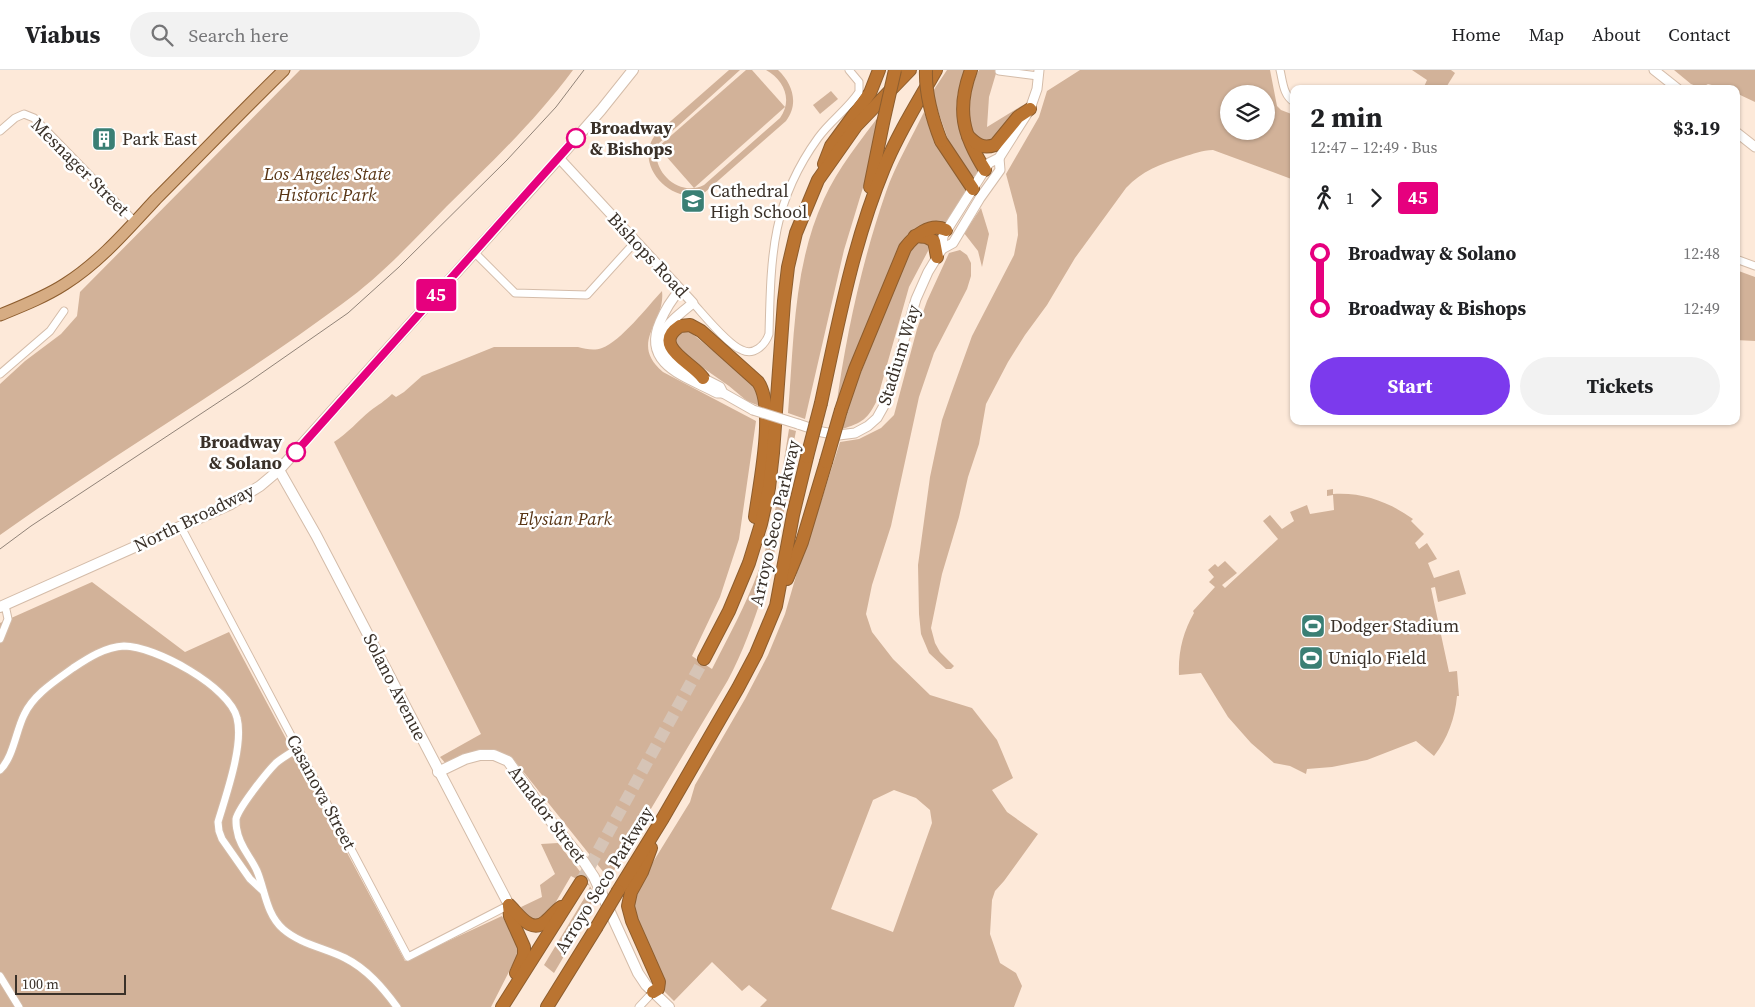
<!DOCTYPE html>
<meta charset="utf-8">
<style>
:root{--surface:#fff;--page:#f2f2f2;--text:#202124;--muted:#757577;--line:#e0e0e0;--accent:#7c3aed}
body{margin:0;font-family:"Source Serif 4",serif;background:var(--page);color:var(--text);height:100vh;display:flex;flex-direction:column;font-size:19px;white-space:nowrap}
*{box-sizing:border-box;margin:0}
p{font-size:16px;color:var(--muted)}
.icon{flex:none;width:28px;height:28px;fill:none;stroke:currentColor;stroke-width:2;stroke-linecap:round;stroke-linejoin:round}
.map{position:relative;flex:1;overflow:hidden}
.sheet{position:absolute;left:1290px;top:15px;width:450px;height:340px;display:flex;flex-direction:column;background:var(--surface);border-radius:10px;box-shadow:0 1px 4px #0004}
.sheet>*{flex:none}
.badge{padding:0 10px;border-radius:4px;font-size:18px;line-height:32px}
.tools{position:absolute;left:1220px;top:15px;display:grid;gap:10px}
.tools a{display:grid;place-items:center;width:55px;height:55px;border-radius:50%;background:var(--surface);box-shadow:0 1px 4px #0004;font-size:25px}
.scale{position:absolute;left:15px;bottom:12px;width:111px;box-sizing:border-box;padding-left:5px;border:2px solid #3a3129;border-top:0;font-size:14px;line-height:18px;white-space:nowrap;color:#3a3129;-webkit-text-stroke:4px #fff;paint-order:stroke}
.map>.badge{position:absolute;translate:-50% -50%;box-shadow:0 0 0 2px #fff}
.legs{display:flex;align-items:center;gap:8px;height:55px;padding:0 20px;font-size:16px}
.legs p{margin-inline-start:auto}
.headline{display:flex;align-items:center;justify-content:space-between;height:85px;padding:0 20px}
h1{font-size:28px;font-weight:700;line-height:38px}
.button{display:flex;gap:10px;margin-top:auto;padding:10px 20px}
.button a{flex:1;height:58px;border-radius:30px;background:var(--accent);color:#fff;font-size:20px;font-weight:700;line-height:58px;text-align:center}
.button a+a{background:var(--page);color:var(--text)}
ul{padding:0 20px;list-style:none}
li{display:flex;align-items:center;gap:18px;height:55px;font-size:19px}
li i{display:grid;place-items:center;width:8px;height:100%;margin:0 6px;background:currentColor}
li i::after{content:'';width:12px;height:12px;margin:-6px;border:4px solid;border-radius:50%;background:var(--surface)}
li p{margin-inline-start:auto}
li:first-child i{background:linear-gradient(#0000 50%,currentColor 0)}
li:last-child i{background:linear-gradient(currentColor 50%,#0000 0)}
header{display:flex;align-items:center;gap:30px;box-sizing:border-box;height:70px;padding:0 25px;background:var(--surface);border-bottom:1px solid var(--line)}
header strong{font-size:24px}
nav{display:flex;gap:28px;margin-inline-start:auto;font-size:18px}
.search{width:350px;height:45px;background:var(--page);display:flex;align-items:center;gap:12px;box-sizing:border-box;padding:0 18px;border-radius:28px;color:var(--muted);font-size:19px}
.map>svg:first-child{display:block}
.green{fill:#d2b299;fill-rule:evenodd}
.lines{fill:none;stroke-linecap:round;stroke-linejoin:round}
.motorway-tunnel{stroke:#d6c4b6;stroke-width:12;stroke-dasharray:12 6;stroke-linecap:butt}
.minor-casing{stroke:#d4bca9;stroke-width:9}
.tertiary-casing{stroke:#d4bca9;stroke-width:11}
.secondary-casing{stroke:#d4bca9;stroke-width:12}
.primary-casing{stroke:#8d5d2e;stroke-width:13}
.motorway-casing{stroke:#8d5d2e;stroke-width:14}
.minor{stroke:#fff;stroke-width:7}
.tertiary{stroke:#fff;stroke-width:9}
.secondary{stroke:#fff;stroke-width:10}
.primary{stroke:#d6ac83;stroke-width:11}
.motorway{stroke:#ba7431;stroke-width:12}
.tram{stroke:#918378;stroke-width:1}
.tertiary-bridge-casing{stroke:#d4bca9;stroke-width:11;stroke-linecap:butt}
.motorway-bridge-casing{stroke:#8d5d2e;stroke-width:14;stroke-linecap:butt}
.tertiary-bridge{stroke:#fff;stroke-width:9}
.motorway-bridge{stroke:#ba7431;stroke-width:12}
.line-1-casing{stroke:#fff;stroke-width:11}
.line-1{stroke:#e6007e;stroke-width:8}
.stop-1-dot{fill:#fff;stroke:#e6007e;stroke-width:2.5}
.labels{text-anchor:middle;stroke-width:5;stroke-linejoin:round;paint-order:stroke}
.stop-label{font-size:18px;font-weight:bold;fill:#3a3129;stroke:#fff;text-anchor:start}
.poi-label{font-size:18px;fill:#3a3129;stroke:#fff;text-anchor:start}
.street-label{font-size:18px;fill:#3a3129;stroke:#fff}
.park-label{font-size:18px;font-style:italic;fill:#593616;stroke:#fff}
</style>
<header>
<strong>Viabus</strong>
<div class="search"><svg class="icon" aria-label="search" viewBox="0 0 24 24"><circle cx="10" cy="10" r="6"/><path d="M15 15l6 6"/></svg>Search here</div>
<nav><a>Home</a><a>Map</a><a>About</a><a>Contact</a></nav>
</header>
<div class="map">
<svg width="1755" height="937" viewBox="0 0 1755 937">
<rect width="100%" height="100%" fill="#fde9d9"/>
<g class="green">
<path d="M300,0h273c-37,50 -82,93 -126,136 -33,34 -66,70 -105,98 -111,82 -230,151 -342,231v-151l25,-23 36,-27 16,-18 3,-24z"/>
<path d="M729,0h11l-82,74c-9,26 21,54 46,41l76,-67c13,-18 4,-38 -14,-48h12c15,14 21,34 8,51l-83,73c-33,11 -71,-31 -47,-60z"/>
<polygon points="746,0 752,0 785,37 694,118 658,77"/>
<path d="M947,0h20c-3,6 -7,12 -8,18 -7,29 3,60 21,83l-2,5 -7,1 -19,-26 -17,-49 -2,-11z"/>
<path d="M979,0h18l-8,27 -2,30 36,-22 -24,33 -17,5c-4,-3 -9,-7 -11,-12 -8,-12 1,-49 8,-61z"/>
<path d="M1080,0h190l7,36 4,4 13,5v65l-81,-30c-11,0 -20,4 -30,7 -23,7 -41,14 -57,31l-51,70 -28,47 -22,30 -17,27 -22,42 -7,40 -11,33 -9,40 -17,57 -11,54 4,15 5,9 14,14 -3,3h-5l-17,-16 -8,-19 -2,-20 -1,-49 12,-88 12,-57 9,-26 21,-58 42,-81 4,-20 -1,-20 -11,-41 33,-57 8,-26zM1229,24h37v37h-37z"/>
<polygon points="1412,0 1451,0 1455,3 1445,19 1423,19 1427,10"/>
<polygon points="1674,0 1755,0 1755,32 1736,23 1736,19 1727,19 1708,14 1701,18 1691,14"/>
<polygon points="831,21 838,29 820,44 813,35"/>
<path d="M924,42l12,32 27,39 3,8 -21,34 -32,6 -77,177c10,-73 26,-147 50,-216 9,-26 26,-55 38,-80z"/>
<path d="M881,43l-9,45 -28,92 -39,169 -17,-6c6,-71 5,-147 36,-214 14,-31 37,-59 57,-86z"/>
<polygon points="981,138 989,164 982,197 978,181 964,163"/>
<path d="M921,173l7,2v6l-19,36 -32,113c-9,19 -15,23 -35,29l6,-18 -2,-1 62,-156 8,-10z"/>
<path d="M960,180l7,5 4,8v13l-4,13 -33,64 -15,44 -28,129 -19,59 -6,29 6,18 21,27 37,36 42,13 25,32 16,38 -21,12 15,22 31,22 -34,47 -9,10 -3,9 -2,34 10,29 16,10 6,13 -8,21h-254l7,-7 -18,-15 -7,6 -30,-29 -38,39 -10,-10 -30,-70 -2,-18 5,-15 53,-86 5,-17 50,-86 23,-44 17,-41 15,-52 4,-7 36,-113 19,-3 22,-11 13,-13 23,-86 10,-28 22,-48zM894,720l22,8 14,12 2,13 -39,109 -62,-23 42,-109z"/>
<polygon points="1736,200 1755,207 1755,271 1736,270"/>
<path d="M662,221c4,32 -34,51 1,81l93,49 -17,118 -19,58 -28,59 20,13c16,-32 34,-64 46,-97 17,-46 23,-95 31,-143l7,2 -12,60 4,1c-12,61 -31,133 -60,188l-119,199 -95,-119 -25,-9 -43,13 -6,-7 41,-23 -147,-292c14,-9 24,-21 36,-31 8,-6 15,-10 22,-17l4,3 8,-5 18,-16 72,-29h84c8,2 16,4 24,1 19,-7 45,-41 60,-57z"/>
<polygon points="689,261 746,308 758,320 762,337 747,331 729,316 676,279 674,269 681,262"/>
<path d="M1333,419v5c30,-2 56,8 80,25l-2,2 13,13 -9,9 4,6 8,-6 10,16 -9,4 6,15 25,-8 7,24 -28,8 -3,-15 -4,1 18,84 8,-1 2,25h-2c-2,22 -9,42 -23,60l-18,-15 -49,19 -35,7 -25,2 -1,5 -16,-8 -16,-3 -23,-20 -23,-26 -27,-44 -22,2c-1,-23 4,-43 15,-62l-1,-2 22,-24 -6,-5 5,-5 -6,-7 7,-6 3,3 7,-6 12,12 -15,12 3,3 53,-49 -15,-18 7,-6 12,14 12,-8 -4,-9 17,-7 3,9 24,-4 -1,-15 -6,1v-6z"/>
<polygon points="92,512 185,582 229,562 405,891 502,846 518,876 519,882 491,937 0,937 0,553"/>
<polygon points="558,773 585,808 596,826 571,869 573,871 554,903 544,895 588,822 590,816 571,806 550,842 535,852 523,841 521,837 542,827 540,815 555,804 541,774"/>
</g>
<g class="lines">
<polyline class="motorway-tunnel" points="581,812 704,589"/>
<defs>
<g id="minor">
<path d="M1280,0c3,12 3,25 14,32"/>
<polyline points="999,1 1038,6"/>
<polyline points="0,61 15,48 24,44 34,48 135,152"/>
<polyline points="474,182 515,223 587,225 636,171"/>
<polyline points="1736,189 1755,196"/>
<path d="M693,233c11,12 35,42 49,47 12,6 23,-5 27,-16 2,-77 2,-131 49,-196 12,-17 30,-29 41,-46v-10l-10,-12"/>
<polyline points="0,304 50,261 64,241"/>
<polyline points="181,457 408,887 509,835"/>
<polyline points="0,569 8,549 5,535"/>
<path d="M298,678c-7,5 -15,9 -22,15 -9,9 -37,44 -40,56 0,3 0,8 1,11 2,16 14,27 20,41 8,19 9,43 26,58 17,15 42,19 62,29 22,11 38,30 52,49"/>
<path d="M0,700c13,-12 16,-39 24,-55 9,-20 31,-34 49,-47 15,-10 32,-21 51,-22 31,0 106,41 113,72 7,27 -11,77 -19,104l1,9 3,8 28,40 13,12"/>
<polyline points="0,906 19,937"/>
<polyline points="639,937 653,922"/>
</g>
<g id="tertiary">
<polyline points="1654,0 1678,19"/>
<polyline points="1736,62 1755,77"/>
<path d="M559,88l134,145c-19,16 -50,36 -20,60l47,24 3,6 30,17"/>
<polyline points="942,179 953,173 980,128 1000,100 999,88"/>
<path d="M680,220c-9,10 -15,20 -20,32 -19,43 27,55 57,71h6"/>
<polyline points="798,354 822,362 839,365 855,363 868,356 877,348 886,332 916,229 928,202 942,179 943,166 989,93 999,88 1030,39 1037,19 1039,0"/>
</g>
<g id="secondary">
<polyline points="279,400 316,465 509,835"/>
<polyline points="0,537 231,434 260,416 279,400 559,88 601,40 633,0"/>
<polyline points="438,702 465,689 480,685 494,685 508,691 553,754 584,792 594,807 638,903 646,915 669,937"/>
</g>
<path id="primary" d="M0,245c22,-9 45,-18 65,-31 35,-22 63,-55 91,-85 43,-43 85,-87 128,-129"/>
<g id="motorway">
<path d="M971,0c-15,40 -8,65 14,100"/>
<path d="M968,66c9,9 15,13 27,9l23,-28 12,-8"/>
<polyline points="941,71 973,119"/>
<polyline points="824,94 831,76 870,23 879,0"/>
<polyline points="870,117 883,53"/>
<polyline points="915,166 926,167 934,171 937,187"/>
<path d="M703,308c-10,-15 -53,-32 -23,-52l10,-1 11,6 57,51c18,26 1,103 -3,135"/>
<path d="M821,333c17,-79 32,-160 63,-235 14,-35 34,-66 52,-98"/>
<path d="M841,340l14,-41 50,-121c9,-12 25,-26 41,-18"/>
<polyline points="787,509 802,472 826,392"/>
<polyline points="704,589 729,541 749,493 761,454 769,418 773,383 784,231 788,197 796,163 818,110 856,56 910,0"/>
<polyline points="651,778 642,802 631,822 628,836 632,851 659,912 658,919 653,922"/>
<polyline points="618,821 663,748 738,618 756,584 776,536 793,445 807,387"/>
<polyline points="509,835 510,846 524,877 524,885 516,903"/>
<path d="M509,835c10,9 22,30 37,16 6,-5 9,-10 15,-14"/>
<polyline points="502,937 581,812"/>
<polyline points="547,937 596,858"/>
</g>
</defs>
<use href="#minor" class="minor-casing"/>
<use href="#tertiary" class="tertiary-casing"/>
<use href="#secondary" class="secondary-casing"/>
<use href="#primary" class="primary-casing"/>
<use href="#motorway" class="motorway-casing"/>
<use href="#minor" class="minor"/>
<use href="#tertiary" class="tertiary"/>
<use href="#secondary" class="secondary"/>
<use href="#primary" class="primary"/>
<use href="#motorway" class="motorway"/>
<polyline class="tram" points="0,479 31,456 246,314 348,243 399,197 507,90 556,37 584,0"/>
<defs>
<polyline id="tertiary-bridge" points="753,340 798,354"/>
<g id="motorway-bridge">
<path d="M926,0c-1,25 6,48 15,71"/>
<polyline points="883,53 895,0"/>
<polyline points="807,387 821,333"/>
<polyline points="826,392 841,340"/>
<polyline points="596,858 618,821"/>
</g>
</defs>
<use href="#tertiary-bridge" class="tertiary-bridge-casing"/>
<use href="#motorway-bridge" class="motorway-bridge-casing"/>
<use href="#tertiary-bridge" class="tertiary-bridge"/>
<use href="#motorway-bridge" class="motorway-bridge"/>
</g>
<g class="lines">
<defs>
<polyline id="line-1" points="296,382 576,68"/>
</defs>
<use href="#line-1" class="line-1-casing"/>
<use href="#line-1" class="line-1"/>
</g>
<defs>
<symbol id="building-square" viewBox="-11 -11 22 22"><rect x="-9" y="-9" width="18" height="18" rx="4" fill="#3a7f74" stroke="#fff"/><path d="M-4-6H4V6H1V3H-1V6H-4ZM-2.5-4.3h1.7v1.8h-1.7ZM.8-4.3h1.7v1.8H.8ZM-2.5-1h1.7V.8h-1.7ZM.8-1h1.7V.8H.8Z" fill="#fff"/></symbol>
<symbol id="school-square" viewBox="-11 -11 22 22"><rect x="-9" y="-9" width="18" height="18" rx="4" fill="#3a7f74" stroke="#fff"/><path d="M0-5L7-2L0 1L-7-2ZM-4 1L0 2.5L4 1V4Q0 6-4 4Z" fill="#fff"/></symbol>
<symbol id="stadium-square" viewBox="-11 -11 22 22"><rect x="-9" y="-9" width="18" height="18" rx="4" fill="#3a7f74" stroke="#fff"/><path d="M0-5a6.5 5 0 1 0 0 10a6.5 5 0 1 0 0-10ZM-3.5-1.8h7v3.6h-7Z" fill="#fff"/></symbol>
</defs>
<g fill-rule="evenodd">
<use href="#building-square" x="90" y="55" width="28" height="28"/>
<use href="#school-square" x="679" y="117" width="28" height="28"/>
<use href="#stadium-square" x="1299" y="542" width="28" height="28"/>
<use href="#stadium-square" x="1297" y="574" width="28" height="28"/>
</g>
<g class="stop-1-dot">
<circle cx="576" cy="68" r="9"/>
<circle cx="296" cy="382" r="9"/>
</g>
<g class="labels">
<g class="stop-label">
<text x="590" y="64">Broadway<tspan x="590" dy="21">&amp; Bishops</tspan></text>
<text x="282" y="378" text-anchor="end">Broadway<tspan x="282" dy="21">&amp; Solano</tspan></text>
</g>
<g class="poi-label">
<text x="122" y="75">Park East</text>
<text x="710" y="127">Cathedral<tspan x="710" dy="21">High School</tspan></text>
<text x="1330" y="562">Dodger Stadium</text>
<text x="1328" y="594">Uniqlo Field</text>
</g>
<g class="street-label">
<text transform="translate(80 97) rotate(45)" y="6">Mesnager Street</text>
<text transform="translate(648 185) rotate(47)" y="6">Bishops Road</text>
<text transform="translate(899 285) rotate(-73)" y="6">Stadium Way</text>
<text transform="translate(194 448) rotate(-26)" y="6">North Broadway</text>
<text transform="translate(775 453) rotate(-77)" y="6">Arroyo Seco Parkway</text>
<text transform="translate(395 617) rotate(63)" y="6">Solano Avenue</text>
<text transform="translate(321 722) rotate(62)" y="6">Casanova Street</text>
<text transform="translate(547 744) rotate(53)" y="6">Amador Street</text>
<text transform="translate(604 810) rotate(-58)" y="6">Arroyo Seco Parkway</text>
</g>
<g class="park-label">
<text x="327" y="110">Los Angeles State<tspan x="327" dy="21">Historic Park</tspan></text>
<text x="565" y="455">Elysian Park</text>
</g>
</g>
</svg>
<div class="tools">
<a><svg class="icon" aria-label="layers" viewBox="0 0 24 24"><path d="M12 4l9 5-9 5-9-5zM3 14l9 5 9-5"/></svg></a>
</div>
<div class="scale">100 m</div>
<b class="badge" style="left:436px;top:225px;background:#e6007e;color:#fff">45</b>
<section class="sheet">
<div class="headline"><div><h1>2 min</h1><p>12:47 – 12:49 · Bus</p></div><b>$3.19</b></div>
<div class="legs"><svg class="icon" aria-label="walk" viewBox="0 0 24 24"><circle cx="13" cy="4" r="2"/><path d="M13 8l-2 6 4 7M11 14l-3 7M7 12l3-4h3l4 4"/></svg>1<svg class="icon" aria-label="forward" viewBox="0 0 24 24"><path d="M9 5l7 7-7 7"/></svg><b class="badge" style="background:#e6007e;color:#fff">45</b></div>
<ul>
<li><i style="color:#e6007e"></i><b>Broadway &amp; Solano</b><p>12:48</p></li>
<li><i style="color:#e6007e"></i><b>Broadway &amp; Bishops</b><p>12:49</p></li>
</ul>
<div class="button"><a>Start</a><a>Tickets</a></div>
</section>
</div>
